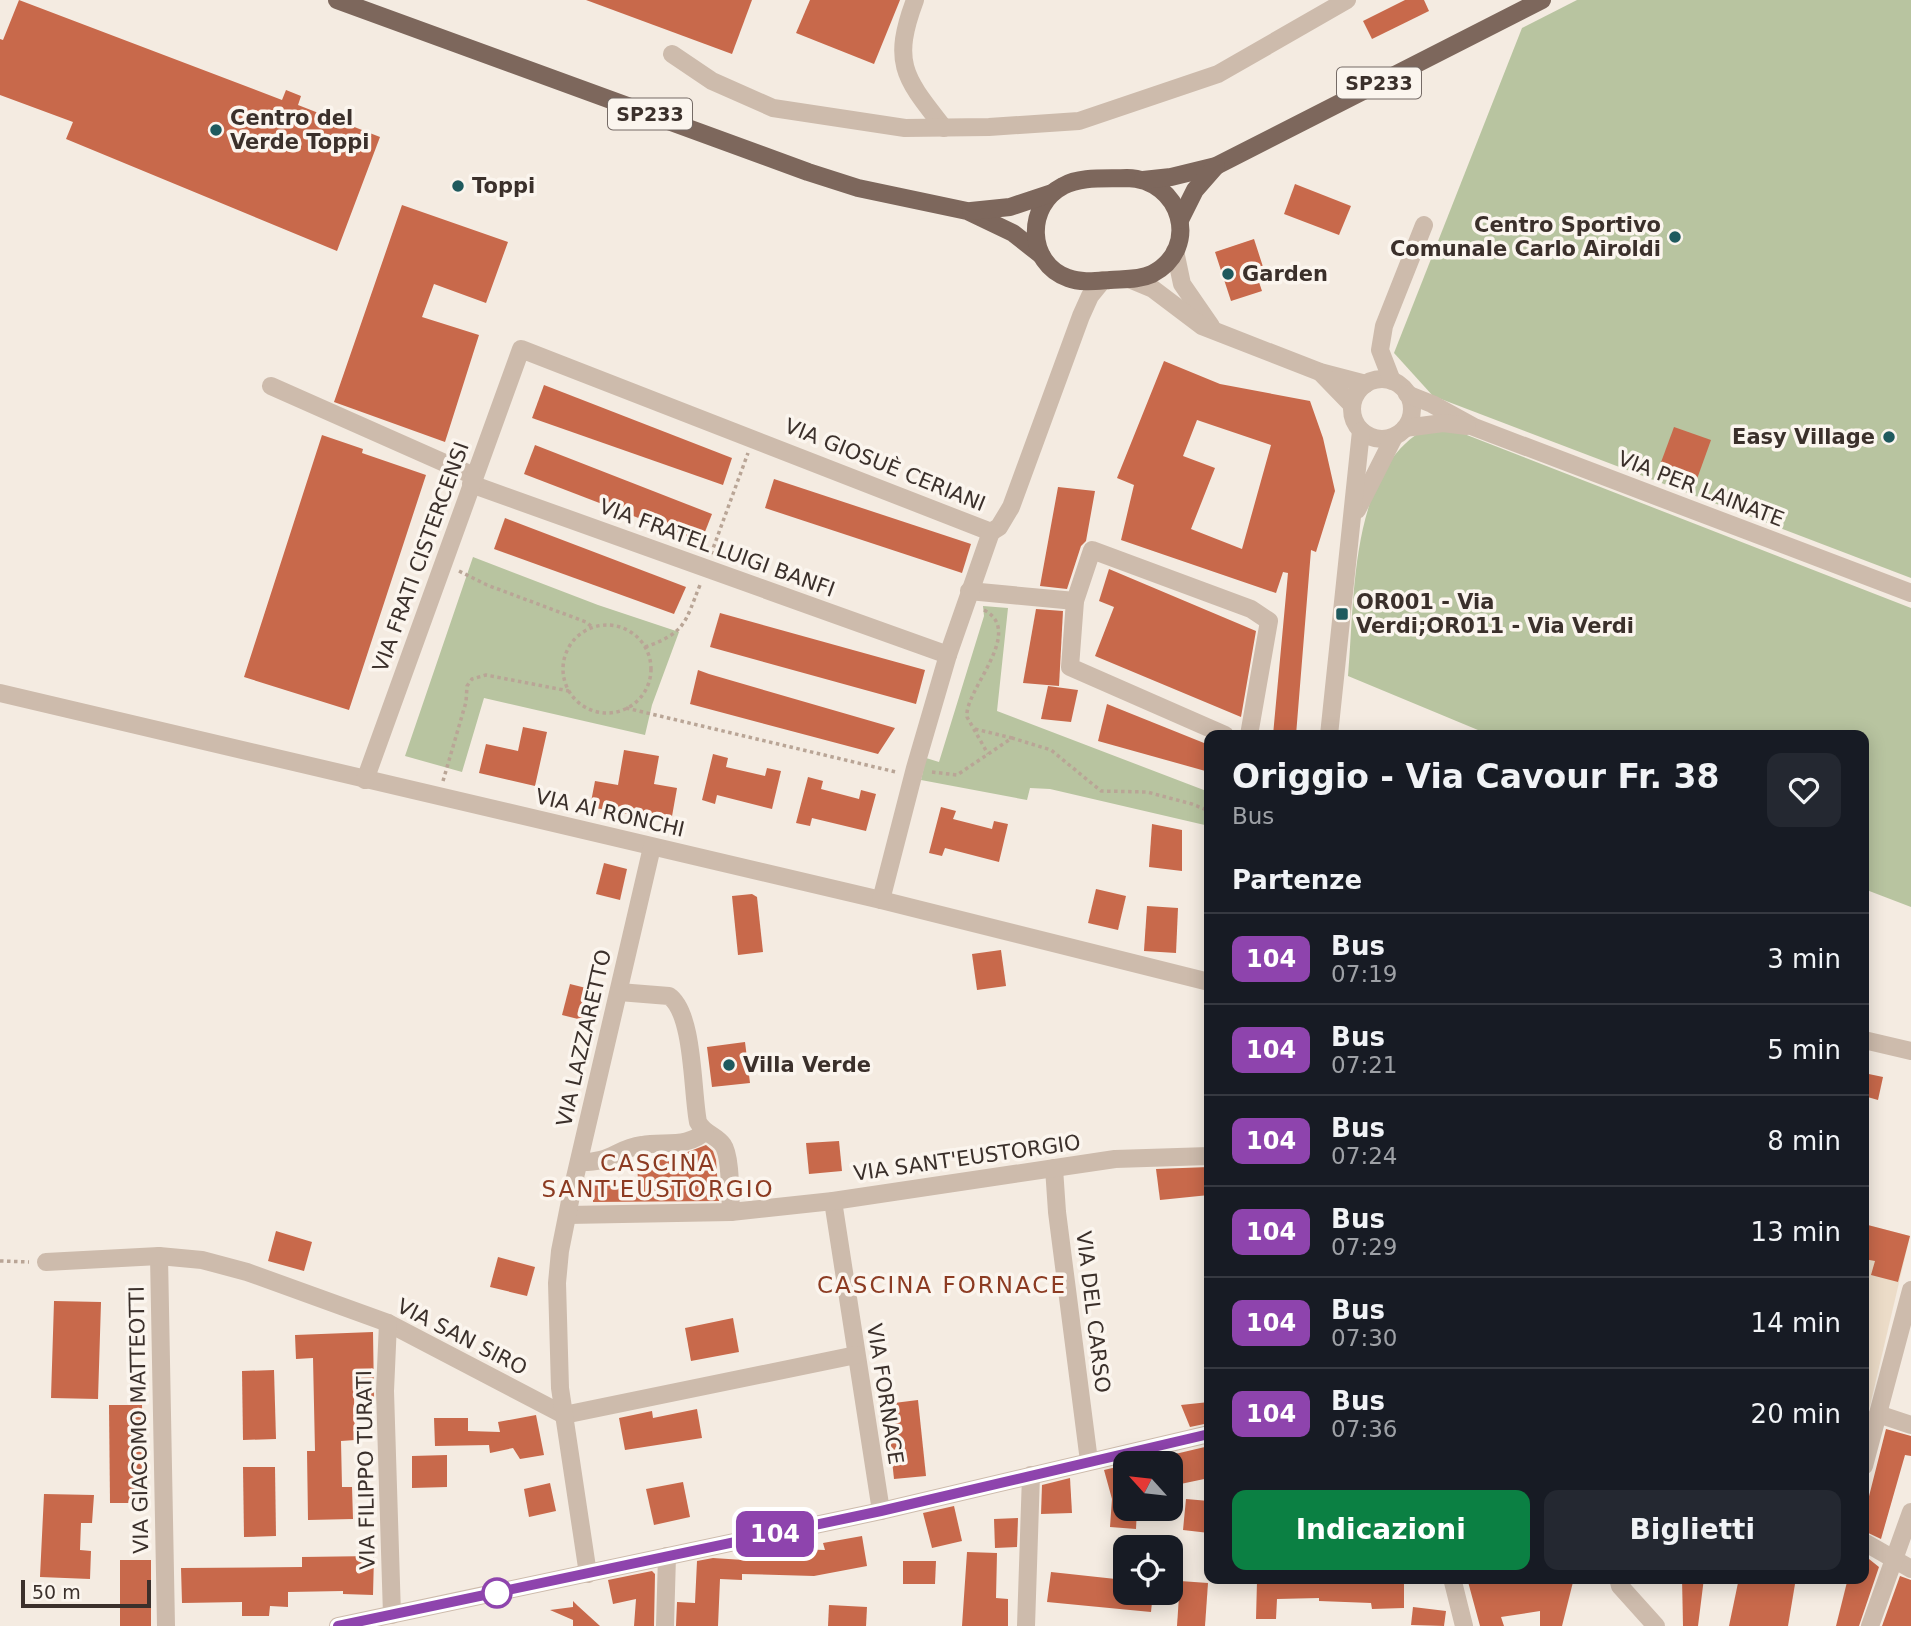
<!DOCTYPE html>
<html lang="it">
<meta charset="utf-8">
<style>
:root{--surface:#171b24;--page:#242831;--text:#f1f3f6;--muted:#9ea1a6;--line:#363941;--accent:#0b8043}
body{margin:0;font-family:"DejaVu Sans",sans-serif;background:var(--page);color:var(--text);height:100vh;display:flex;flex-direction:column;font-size:26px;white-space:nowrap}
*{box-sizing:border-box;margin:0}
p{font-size:23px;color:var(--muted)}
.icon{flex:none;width:38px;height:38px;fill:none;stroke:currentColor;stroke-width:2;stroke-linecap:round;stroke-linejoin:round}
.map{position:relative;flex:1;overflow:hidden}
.details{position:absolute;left:1204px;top:730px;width:665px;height:854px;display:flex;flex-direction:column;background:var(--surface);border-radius:14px;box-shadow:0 4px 18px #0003}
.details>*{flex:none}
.badge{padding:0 14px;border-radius:10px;font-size:24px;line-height:46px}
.needle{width:46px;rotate:297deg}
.controls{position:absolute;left:1113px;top:1451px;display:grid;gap:14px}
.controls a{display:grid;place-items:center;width:70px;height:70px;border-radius:14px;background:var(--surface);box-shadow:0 4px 18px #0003;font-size:35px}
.scale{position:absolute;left:21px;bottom:18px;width:130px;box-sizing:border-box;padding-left:7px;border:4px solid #3b302b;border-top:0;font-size:19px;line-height:24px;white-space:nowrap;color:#3b302b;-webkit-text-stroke:5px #fbf5ee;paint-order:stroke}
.map>.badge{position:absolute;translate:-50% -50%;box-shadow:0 0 0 4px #fff}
h2{padding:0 28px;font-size:26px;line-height:63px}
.round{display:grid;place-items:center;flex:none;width:74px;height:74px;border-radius:14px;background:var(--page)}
.overview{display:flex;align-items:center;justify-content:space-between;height:119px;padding:0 28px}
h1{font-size:33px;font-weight:600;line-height:52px}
.button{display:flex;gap:14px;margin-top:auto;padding:14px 28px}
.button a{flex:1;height:80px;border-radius:14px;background:var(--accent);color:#fff;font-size:28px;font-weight:600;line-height:80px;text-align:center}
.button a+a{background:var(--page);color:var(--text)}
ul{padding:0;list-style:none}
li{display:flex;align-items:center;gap:21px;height:91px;padding:0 28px;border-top:2px solid var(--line)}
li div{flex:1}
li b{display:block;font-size:26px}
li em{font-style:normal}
li .badge{min-width:77px;font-weight:700;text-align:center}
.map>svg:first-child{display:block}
.green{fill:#b8c4a0}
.plaza{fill:#ecdcc8}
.building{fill:#c8694b;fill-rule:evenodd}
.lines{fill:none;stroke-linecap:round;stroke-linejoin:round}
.path{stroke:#b9a596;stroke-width:3.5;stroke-dasharray:3.5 3.5;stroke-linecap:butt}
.minor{stroke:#cdbbac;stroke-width:18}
.major{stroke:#7d675c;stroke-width:18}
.line-casing{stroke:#fff;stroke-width:16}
.line{stroke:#8e44ad;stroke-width:10}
.poi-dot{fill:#1f5a5e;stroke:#fbf5ee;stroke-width:2.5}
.stop-dot{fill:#fff;stroke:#8e44ad;stroke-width:3.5}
.labels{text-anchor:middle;stroke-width:7;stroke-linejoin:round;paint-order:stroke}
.shield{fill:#fbf5ee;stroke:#756b66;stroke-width:2}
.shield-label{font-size:19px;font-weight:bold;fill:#3b302b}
.poi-label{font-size:21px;font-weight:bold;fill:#3b302b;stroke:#fbf5ee;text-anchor:start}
.street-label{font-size:21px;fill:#3b302b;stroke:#fbf5ee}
.neighbourhood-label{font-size:23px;letter-spacing:2px;fill:#8c3b22;stroke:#fbf5ee}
</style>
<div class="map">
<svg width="1911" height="1626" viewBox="0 0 1911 1626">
<rect width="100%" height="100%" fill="#f4ebe1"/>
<g class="green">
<polygon points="1577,0 1911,0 1911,578 1433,396 1394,353 1522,28"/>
<path d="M1425,429l29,1 457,178v299l-47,-18v-154h-374l-142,-59c7,-77 1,-204 77,-247z"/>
<polygon points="473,557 598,605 679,632 652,705 645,735 484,698 462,772 405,756"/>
<polygon points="983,606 1008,608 997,711 1209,792 1209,826 1050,789 1030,788 1027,800 921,780 926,758 939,762 984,616"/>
</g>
<polygon class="plaza" points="1864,1224 1910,1236 1864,1431"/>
<g class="building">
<polygon points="19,0 282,100 286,90 301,96 298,105 380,137 337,251 66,139 73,122 0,95 0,39 3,40"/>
<polygon points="586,0 752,0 732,54"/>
<polygon points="810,0 900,0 874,64 796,33"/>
<polygon points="1405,0 1424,0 1429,11 1372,39 1363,21"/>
<polygon points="1295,184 1351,206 1339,235 1284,214"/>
<polygon points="402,205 508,242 486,303 434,284 422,317 479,335 445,442 334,402"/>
<polygon points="1254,239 1265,273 1257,276 1262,291 1231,301 1215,252"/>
<path d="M1164,361l56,23 90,17 13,37 12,53 -19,61 -5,-2 -15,185h-23l15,-162 -5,-1 -7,21 -155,-53 13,-55 -17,-7zM1197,420l74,25 -29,104 -51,-20 24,-61 -32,-12z"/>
<polygon points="544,385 732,458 723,485 532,418"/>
<polygon points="1674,427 1711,440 1697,479 1660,465"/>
<polygon points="322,435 363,449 362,453 426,475 349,710 244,677"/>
<polygon points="535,445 712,514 701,542 524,474"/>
<polygon points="774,479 971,544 962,573 765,508"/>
<polygon points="1058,487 1095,491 1086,541 1081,546 1067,589 1040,586"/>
<polygon points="505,518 686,587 674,614 494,549"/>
<polygon points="1109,569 1256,631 1241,717 1095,656 1114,607 1099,601"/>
<polygon points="1036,609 1063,611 1059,686 1023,683"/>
<polygon points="720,613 925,670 916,704 710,647"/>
<polygon points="698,670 709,674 895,728 878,754 690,704"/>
<polygon points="1048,686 1078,690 1071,722 1041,719"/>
<polygon points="1107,704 1209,745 1209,772 1098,741"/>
<polygon points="523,727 547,732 535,786 479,773 486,744 518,751"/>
<polygon points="624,750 659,756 654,784 677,788 671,822 590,807 595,781 618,785"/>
<polygon points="713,754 728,758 726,767 765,776 767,768 781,771 772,809 717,795 715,804 702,800"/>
<polygon points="808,777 823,781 821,789 859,799 861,790 876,794 866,831 812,818 810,826 796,823"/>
<polygon points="941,807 956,811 953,819 992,829 994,821 1008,824 999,862 945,848 942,856 929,853"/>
<polygon points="1152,824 1182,830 1182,871 1149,867"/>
<polygon points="604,863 627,869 620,900 596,894"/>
<polygon points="1096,889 1126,896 1118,930 1088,923"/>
<polygon points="752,894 757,897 763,952 738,955 732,896"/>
<polygon points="1147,906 1178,908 1176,953 1144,951"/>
<polygon points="1001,950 1006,986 977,990 972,954"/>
<polygon points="570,984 602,992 594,1023 562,1015"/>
<polygon points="745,1042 750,1083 712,1087 707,1047"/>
<polygon points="1864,1073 1883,1077 1878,1100 1864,1096"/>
<polygon points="839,1141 842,1171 809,1174 806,1143"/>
<polygon points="706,1145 713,1151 716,1160 719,1201 593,1202 593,1184 638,1183 637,1158 685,1153"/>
<polygon points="1209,1167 1209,1195 1160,1200 1156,1169"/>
<polygon points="1864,1224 1910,1236 1898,1282 1871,1275 1875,1261 1864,1259"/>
<polygon points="276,1231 312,1242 304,1271 268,1261"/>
<polygon points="498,1257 535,1267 527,1296 490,1287"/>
<polygon points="54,1301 101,1302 98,1399 51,1398"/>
<polygon points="733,1318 739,1352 691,1361 685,1328"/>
<polygon points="373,1332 374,1397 354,1397 355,1440 341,1441 342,1487 352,1487 353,1519 308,1520 307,1451 315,1451 313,1358 296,1359 295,1335"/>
<polygon points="274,1370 276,1439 243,1440 242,1371"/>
<polygon points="918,1400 926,1476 894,1479 886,1404"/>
<polygon points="1209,1402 1209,1423 1190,1427 1181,1405"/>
<polygon points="109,1405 142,1405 144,1503 110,1503"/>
<polygon points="697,1409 702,1438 625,1450 619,1418 652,1411 653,1418"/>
<polygon points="536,1415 544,1455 520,1459 513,1448 490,1453 489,1445 435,1446 434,1418 468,1418 468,1431 500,1432 498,1422"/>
<polygon points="1886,1429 1911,1436 1911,1456 1905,1455 1881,1539 1864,1531 1864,1516"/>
<polygon points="1209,1446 1209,1478 1171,1486 1171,1455"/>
<polygon points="447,1455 447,1487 412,1488 412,1456"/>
<polygon points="1125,1465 1125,1508 1137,1508 1136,1529 1110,1527 1112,1499 1104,1470"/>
<polygon points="243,1467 275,1467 276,1536 244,1537"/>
<polygon points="1070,1478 1072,1513 1041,1514 1042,1485"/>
<polygon points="683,1482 690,1517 654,1525 646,1489"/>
<polygon points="550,1483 556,1511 529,1517 524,1489"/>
<polygon points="44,1494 94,1495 92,1523 81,1523 80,1550 91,1551 90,1579 40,1577"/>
<polygon points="1186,1499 1209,1501 1209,1533 1183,1530"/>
<polygon points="954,1506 962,1541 932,1548 923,1513"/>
<polygon points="1018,1518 1017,1547 995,1548 994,1519"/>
<polygon points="862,1536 867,1566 814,1576 742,1574 742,1580 720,1579 718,1626 676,1626 677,1602 695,1603 697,1561 713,1558 759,1561 759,1548 825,1550 823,1543"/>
<polygon points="967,1552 997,1553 996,1598 1008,1599 1008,1626 962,1626"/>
<polygon points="1864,1555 1879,1567 1859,1626 1836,1626 1848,1578 1864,1578"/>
<polygon points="374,1556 373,1595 343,1594 343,1591 288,1592 288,1607 270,1606 269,1616 242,1616 242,1602 182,1603 181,1568 302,1567 302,1557"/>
<rect x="120" y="1560" width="31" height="66"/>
<polygon points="903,1561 936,1561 935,1584 903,1584"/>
<polygon points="652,1571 655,1574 654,1626 634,1626 636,1599 613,1604 608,1580"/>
<polygon points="1051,1572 1125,1580 1125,1592 1153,1592 1151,1612 1047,1602"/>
<polygon points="1900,1576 1911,1580 1911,1626 1882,1626"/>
<polygon points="1282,1578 1404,1578 1404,1608 1372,1609 1371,1603 1319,1601 1319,1598 1277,1599 1276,1619 1256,1619 1257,1581 1282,1582"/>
<polygon points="1467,1578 1503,1578 1504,1583 1525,1578 1574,1578 1562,1626 1540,1626 1540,1611 1501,1617 1504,1626 1480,1626"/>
<polygon points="1682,1578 1704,1578 1698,1626 1683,1626"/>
<polygon points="1739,1578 1796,1578 1788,1626 1729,1626"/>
<polygon points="1180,1581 1208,1583 1205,1626 1177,1626"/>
<polygon points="573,1601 578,1606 600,1626 573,1626 573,1620 550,1610 573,1607"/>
<polygon points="829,1605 867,1607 866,1626 828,1626"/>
<polygon points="1413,1607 1446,1611 1444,1626 1411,1625"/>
</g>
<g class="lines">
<g class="path">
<polyline points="711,554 748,453"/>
<polyline points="459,571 487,585 586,622 592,627"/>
<path d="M984,610c42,22 -20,80 -17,107l21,37"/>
<circle cx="607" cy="669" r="44"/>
<path d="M645,647c41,-14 40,-25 55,-62"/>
<polyline points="626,708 896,772"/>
<polyline points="975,729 1012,738"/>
<polyline points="932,772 957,775 1012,738 1051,750 1101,791 1147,792 1192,804 1209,811"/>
<polyline points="443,781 466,702 467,686 472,679 486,675 569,691"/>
<polyline points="0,1261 29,1262"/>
</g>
<g class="minor">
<path d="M915,0c-24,64 -10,78 29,128"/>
<polyline points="672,54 712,81 773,108 905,128 989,127 1079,121 1218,74 1347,0"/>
<polyline points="1175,251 1182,284 1211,326"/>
<polyline points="1129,279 1153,289 1202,326 1320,372 1366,384"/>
<polyline points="1320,372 1352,405"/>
<circle cx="1382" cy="409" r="30"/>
<polyline points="1392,381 1380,350 1384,326 1424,225"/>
<polyline points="271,386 474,476"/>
<polyline points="1407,394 1432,404 1474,427 1911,593"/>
<polyline points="1405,428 1443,423 1467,426"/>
<polyline points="471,484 948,655"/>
<polyline points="1357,510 1394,437"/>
<polyline points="991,532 999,527 1011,507 1081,316 1090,296 1103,280"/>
<polyline points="969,591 1075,601"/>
<polyline points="0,693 881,900 1209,982"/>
<polyline points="1225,735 1070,667 1075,601 1092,550 1251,609 1269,621 1249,735"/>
<polyline points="1329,735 1361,431"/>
<polyline points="365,780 521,349 991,532"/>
<polyline points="881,900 915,768 948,655 991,532"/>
<path d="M619,992l50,4c25,17 23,96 29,126 6,12 18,13 25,23 8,11 7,51 8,67"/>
<polyline points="1864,1040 1911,1051"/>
<path d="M579,1162c33,1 36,-13 63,-17 22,-4 47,3 63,-14"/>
<polyline points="1054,1168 1057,1212 1089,1461"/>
<polyline points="833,1201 881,1511"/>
<polyline points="568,1215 731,1212 833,1201 1115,1159 1209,1156"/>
<polyline points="159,1256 166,1626"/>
<polyline points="46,1262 159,1256 202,1260 247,1272 388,1323 564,1415 856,1355"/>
<polyline points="388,1323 385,1391 392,1615"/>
<polyline points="1878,1414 1911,1425"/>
<polyline points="1864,1466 1911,1290"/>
<polyline points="1864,1542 1911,1569"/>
<polyline points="588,1574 560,1388 557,1283 560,1251 573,1186 652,847"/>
<polyline points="1452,1578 1464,1626"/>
<polyline points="1618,1578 1620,1586 1656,1626"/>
<polyline points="338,1626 881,1511 1209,1434"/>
<polyline points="665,1626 667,1556"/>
<polyline points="1026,1626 1031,1475"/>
<polyline points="1870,1626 1911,1512"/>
</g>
<g class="major">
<polyline points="337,0 808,172 858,188 967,211 1013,233 1041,255"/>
<path d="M1127,178c54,1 75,70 25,96 -13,6 -28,5 -42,6 -14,1 -29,3 -42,-2 -42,-15 -42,-73 -5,-92 18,-10 44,-7 64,-8z"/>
<polyline points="1143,180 1171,177 1216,166 1542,0"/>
<polyline points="971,211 1010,207 1052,193"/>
<polyline points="1180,220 1195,190 1216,166"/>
</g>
</g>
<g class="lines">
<defs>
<polyline id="line" points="338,1626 881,1511 1209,1434"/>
</defs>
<use href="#line" class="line-casing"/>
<use href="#line" class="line"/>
</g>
<g class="poi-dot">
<circle cx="216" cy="130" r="7"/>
<circle cx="458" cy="186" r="7"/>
<circle cx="1675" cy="237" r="7"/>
<circle cx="1228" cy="274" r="7"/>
<circle cx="1889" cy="437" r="7"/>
<rect x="1335" y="607" width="14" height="14" rx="3.5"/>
<circle cx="729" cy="1065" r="7"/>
</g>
<circle class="stop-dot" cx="497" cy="1593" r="14"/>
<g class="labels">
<g class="shield">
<rect x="1337" y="67.5" width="84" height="31" rx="5"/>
<rect x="608" y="98.5" width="84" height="31" rx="5"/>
</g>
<g class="shield-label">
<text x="1379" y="90">SP233</text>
<text x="650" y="121">SP233</text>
</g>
<g class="poi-label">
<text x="230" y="125">Centro del<tspan x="230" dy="24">Verde Toppi</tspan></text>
<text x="472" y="193">Toppi</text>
<text x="1661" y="232" text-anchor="end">Centro Sportivo<tspan x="1661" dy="24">Comunale Carlo Airoldi</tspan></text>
<text x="1242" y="281">Garden</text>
<text x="1875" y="444" text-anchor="end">Easy Village</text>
<text x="1356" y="609">OR001 - Via<tspan x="1356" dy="24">Verdi;OR011 - Via Verdi</tspan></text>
<text x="743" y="1072">Villa Verde</text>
</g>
<g class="street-label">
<text transform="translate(885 465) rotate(22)" y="7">VIA GIOSUÈ CERIANI</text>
<text transform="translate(1701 489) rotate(21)" y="7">VIA PER LAINATE</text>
<text transform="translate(717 548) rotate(20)" y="7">VIA FRATEL LUIGI BANFI</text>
<text transform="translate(421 557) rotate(-70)" y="7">VIA FRATI CISTERCENSI</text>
<text transform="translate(610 813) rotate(13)" y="7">VIA AI RONCHI</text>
<text transform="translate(584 1038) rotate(-77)" y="7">VIA LAZZARETTO</text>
<text transform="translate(967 1158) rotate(-8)" y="7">VIA SANT'EUSTORGIO</text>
<text transform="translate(1093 1312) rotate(83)" y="7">VIA DEL CARSO</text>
<text transform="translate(462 1337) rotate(27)" y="7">VIA SAN SIRO</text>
<text transform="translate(885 1394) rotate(81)" y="7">VIA FORNACE</text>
<text transform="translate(139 1420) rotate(-91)" y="7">VIA GIACOMO MATTEOTTI</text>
<text transform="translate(366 1470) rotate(-91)" y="7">VIA FILIPPO TURATI</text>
</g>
<g class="neighbourhood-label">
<text x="658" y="1171">CASCINA<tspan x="658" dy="26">SANT'EUSTORGIO</tspan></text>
<text x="942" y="1293">CASCINA FORNACE</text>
</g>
</g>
</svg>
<div class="controls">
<a><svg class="needle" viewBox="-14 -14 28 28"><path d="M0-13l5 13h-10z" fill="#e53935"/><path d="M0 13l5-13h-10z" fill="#9ea1a6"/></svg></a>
<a><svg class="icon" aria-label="locate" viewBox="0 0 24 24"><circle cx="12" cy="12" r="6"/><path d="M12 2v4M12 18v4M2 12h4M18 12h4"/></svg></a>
</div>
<div class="scale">50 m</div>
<b class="badge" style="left:775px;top:1534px;background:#8e44ad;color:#fff">104</b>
<section class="details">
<div class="overview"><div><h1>Origgio - Via Cavour Fr. 38</h1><p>Bus</p></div><a class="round"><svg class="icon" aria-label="heart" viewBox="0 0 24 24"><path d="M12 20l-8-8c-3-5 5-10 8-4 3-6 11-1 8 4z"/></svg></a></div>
<h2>Partenze</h2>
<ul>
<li><span class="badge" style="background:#8e44ad;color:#fff">104</span><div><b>Bus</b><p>07:19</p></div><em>3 min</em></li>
<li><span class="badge" style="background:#8e44ad;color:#fff">104</span><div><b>Bus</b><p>07:21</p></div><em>5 min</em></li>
<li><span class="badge" style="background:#8e44ad;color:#fff">104</span><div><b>Bus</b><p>07:24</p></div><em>8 min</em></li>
<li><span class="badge" style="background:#8e44ad;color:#fff">104</span><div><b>Bus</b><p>07:29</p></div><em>13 min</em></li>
<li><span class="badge" style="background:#8e44ad;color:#fff">104</span><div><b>Bus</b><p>07:30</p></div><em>14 min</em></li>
<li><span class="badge" style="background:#8e44ad;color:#fff">104</span><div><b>Bus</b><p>07:36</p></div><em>20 min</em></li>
</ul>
<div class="button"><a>Indicazioni</a><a>Biglietti</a></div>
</section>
</div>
